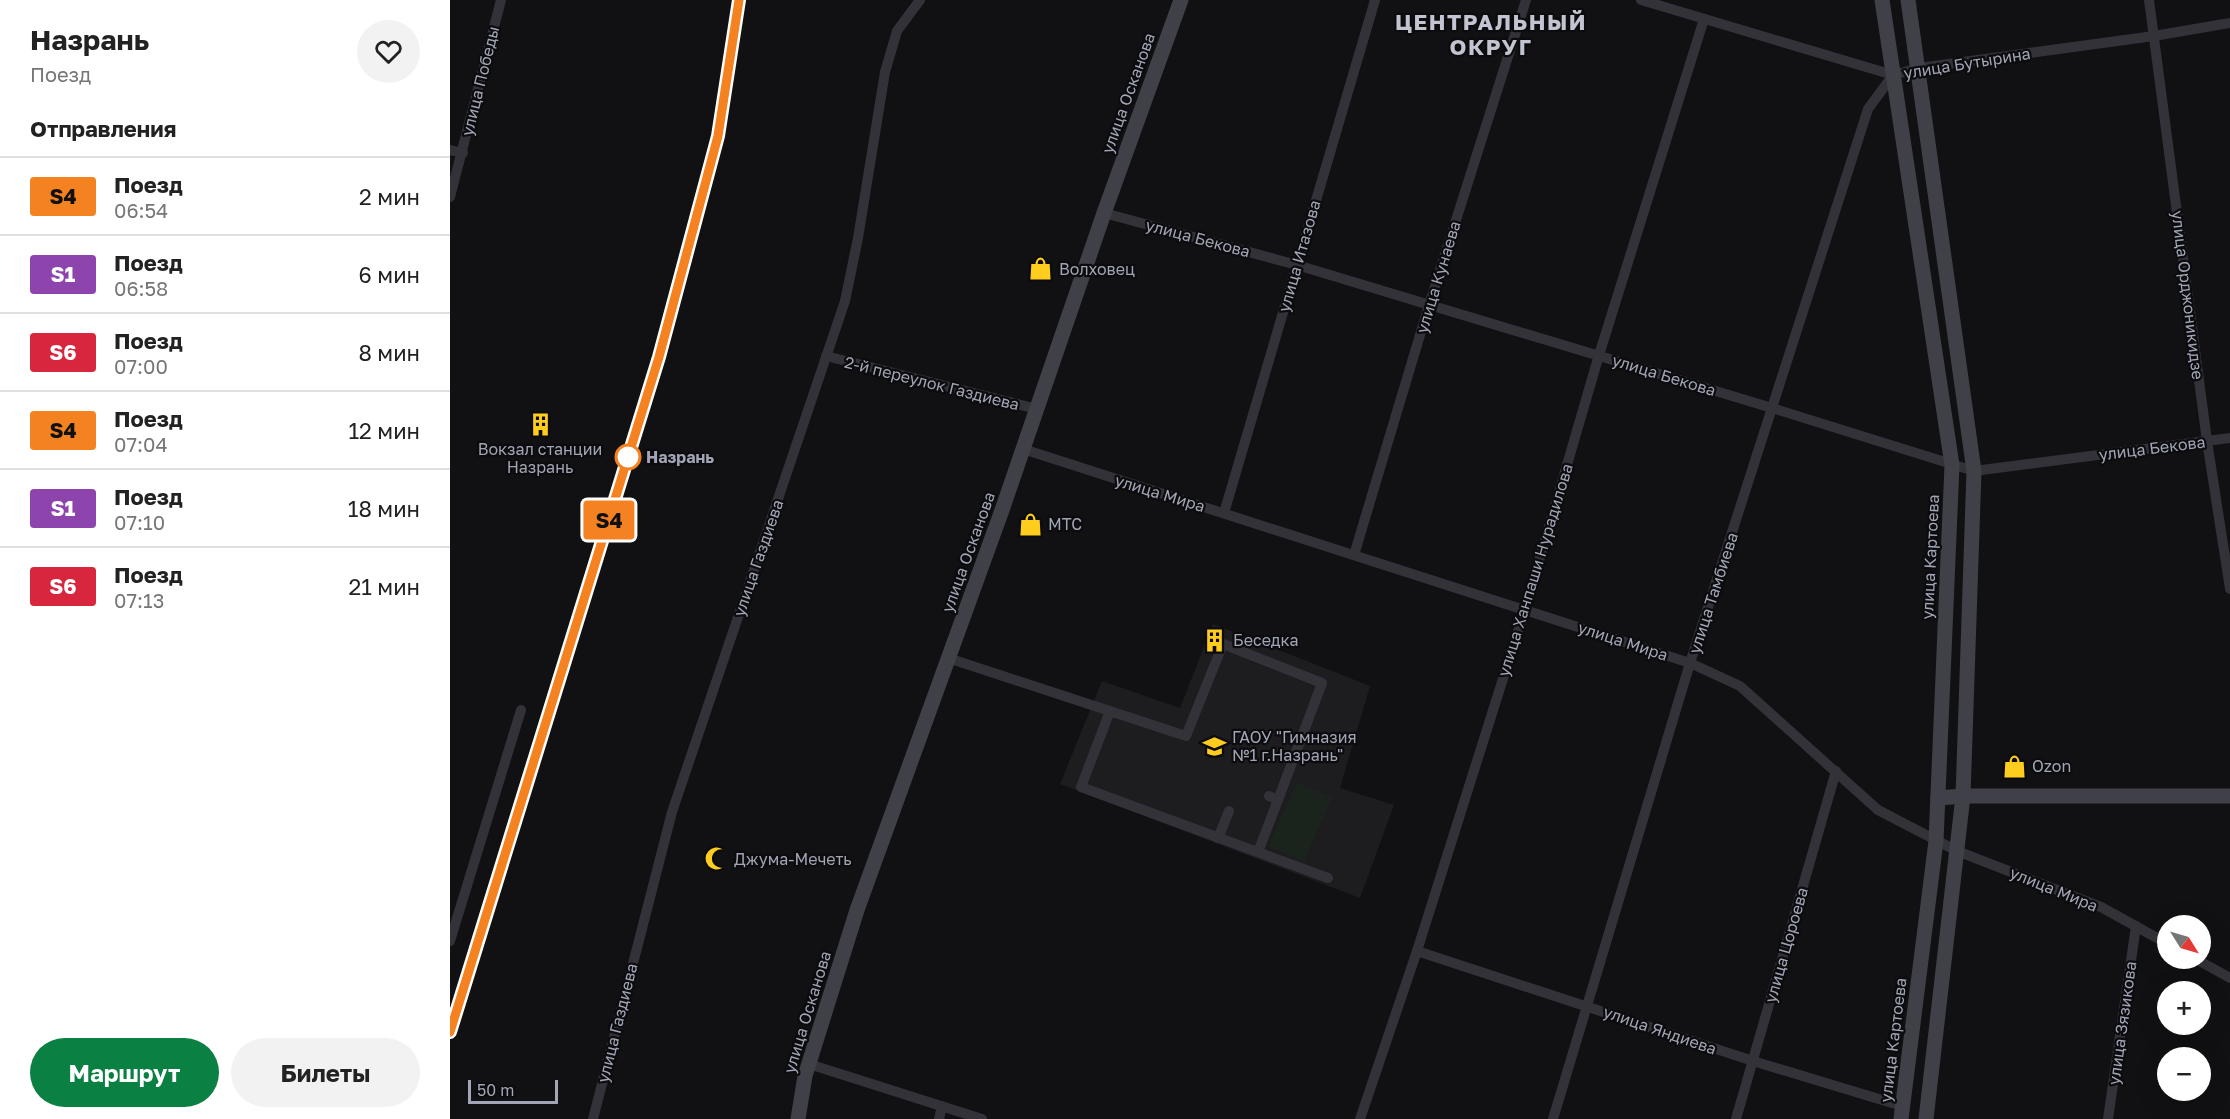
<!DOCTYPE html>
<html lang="ru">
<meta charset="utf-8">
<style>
:root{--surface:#fff;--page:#f2f2f2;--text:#222;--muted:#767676;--line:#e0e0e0;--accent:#0b8043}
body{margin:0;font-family:"Golos Text",sans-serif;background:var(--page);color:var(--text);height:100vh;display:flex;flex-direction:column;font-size:22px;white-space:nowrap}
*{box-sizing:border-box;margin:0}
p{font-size:20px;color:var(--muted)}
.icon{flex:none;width:33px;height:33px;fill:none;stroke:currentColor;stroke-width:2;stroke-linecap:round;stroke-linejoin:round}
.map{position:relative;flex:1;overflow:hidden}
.panel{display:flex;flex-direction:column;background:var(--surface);width:450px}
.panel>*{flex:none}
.badge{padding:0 12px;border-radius:4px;font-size:21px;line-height:39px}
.needle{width:39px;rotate:127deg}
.buttons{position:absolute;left:1707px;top:915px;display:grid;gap:12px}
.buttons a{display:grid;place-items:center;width:54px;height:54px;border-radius:50%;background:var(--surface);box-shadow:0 6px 24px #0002;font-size:30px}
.scale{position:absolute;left:18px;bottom:15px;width:90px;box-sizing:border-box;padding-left:6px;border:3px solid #a1a5b5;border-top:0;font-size:16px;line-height:21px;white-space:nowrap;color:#a1a5b5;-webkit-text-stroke:4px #0c0c0e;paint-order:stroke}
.map>.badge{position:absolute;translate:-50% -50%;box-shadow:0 0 0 3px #fff}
h2{padding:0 30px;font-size:22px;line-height:54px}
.round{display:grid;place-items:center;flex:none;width:63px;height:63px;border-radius:32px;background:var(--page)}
.summary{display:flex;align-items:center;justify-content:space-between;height:102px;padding:0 30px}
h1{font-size:28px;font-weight:700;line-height:45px}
.button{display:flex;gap:12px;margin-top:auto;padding:12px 30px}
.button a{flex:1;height:69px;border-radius:36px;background:var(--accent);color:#fff;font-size:24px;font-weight:700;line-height:69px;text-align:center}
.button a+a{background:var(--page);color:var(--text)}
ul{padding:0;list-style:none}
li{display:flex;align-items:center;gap:18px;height:78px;padding:0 30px;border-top:2px solid var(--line)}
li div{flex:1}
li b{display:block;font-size:22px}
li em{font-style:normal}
li .badge{min-width:66px;font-weight:700;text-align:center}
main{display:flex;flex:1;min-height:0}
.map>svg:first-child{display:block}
.built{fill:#1d1d20}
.garden{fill:#1b231d}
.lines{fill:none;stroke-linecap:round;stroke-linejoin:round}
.street{stroke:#323238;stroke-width:10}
.secondary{stroke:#404148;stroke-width:15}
.rail{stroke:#47484f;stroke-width:4;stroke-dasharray:8 6;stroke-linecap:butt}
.line-casing{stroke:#fff;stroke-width:14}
.line{stroke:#f58220;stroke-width:9}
.stop-dot{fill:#fff;stroke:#f58220;stroke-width:3}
.labels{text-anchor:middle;stroke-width:4.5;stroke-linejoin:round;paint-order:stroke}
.street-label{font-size:16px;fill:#a1a5b5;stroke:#0c0c0e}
.poi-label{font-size:16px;fill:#a1a5b5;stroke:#0c0c0e;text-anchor:start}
.stop-label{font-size:16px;font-weight:bold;fill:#a1a5b5;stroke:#0c0c0e;text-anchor:start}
.district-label{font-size:22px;font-weight:bold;letter-spacing:1.5px;fill:#c2c5d1;stroke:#0c0c0e}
</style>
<main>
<section class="panel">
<div class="summary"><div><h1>Назрань</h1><p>Поезд</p></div><a class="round"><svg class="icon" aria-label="heart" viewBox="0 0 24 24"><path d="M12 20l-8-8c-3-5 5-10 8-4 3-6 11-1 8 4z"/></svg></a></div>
<h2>Отправления</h2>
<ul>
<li><span class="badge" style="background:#f58220;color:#111">S4</span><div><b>Поезд</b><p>06:54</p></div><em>2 мин</em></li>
<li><span class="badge" style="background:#8e44ad;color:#fff">S1</span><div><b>Поезд</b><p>06:58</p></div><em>6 мин</em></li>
<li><span class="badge" style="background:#d7263d;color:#fff">S6</span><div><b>Поезд</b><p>07:00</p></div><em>8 мин</em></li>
<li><span class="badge" style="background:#f58220;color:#111">S4</span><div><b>Поезд</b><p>07:04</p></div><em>12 мин</em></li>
<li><span class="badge" style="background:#8e44ad;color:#fff">S1</span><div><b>Поезд</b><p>07:10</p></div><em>18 мин</em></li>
<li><span class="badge" style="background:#d7263d;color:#fff">S6</span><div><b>Поезд</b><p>07:13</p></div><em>21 мин</em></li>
</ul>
<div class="button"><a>Маршрут</a><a>Билеты</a></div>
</section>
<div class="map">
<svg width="1780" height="1119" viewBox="0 0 1780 1119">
<rect width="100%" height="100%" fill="#111113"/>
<polygon class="built" points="763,624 920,686 890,788 944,805 910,898 610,784 652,681 730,708"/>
<polygon class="garden" points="847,782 882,797 854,862 818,846"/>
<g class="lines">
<g class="street">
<polyline points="1191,0 1443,75 1469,68 1704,36 1780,23"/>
<polyline points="1699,0 1757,441 1780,589"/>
<polyline points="0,150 13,153"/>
<polyline points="0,197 51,0"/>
<polyline points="654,213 847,265 1322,408 1524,471 1780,438"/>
<polyline points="376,356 587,409"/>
<polyline points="573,449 1240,663 1290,686 1428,810 1507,851 1651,907 1718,944"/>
<polyline points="774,513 925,0"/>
<polyline points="904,555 979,305 1076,0"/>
<polyline points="498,658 736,736 773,644 872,683 828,800"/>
<polyline points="660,711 631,787 878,878"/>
<polyline points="768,838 779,811"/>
<polyline points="808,852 828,800 819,796"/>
<polyline points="0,941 71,710"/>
<polyline points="967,951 1303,1061 1452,1106"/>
<polyline points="1744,958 1780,978"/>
<polyline points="359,1064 532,1119"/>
<polyline points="143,1119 222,812 395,301 408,238 435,72 447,31 470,0"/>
<polyline points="489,1119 492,1106"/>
<polyline points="910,1119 967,951 1075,609 1149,355 1254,19"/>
<polyline points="1103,1119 1240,663 1418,109 1443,75"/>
<polyline points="1286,1119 1386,771"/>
<polyline points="1658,1119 1686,926"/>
</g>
<g class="secondary">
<polyline points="1432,0 1502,465 1486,841 1451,1119"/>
<polyline points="1458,0 1524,471 1513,796 1476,1119"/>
<polyline points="1488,798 1513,796 1780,796"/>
<polyline points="348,1119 355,1076 407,910 551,513 654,213 731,0"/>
</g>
<polyline class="rail" points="0,1032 209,357 268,136 289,0"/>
</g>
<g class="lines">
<defs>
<polyline id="line" points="0,1032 209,357 268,136 289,0"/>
</defs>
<use href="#line" class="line-casing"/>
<use href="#line" class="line"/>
</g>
<defs>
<symbol id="shop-bare" viewBox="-9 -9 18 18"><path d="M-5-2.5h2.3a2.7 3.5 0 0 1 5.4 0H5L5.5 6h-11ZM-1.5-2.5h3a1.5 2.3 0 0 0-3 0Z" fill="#ffcd1d" stroke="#0c0c0e" stroke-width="2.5" paint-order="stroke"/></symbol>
<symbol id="building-bare" viewBox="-9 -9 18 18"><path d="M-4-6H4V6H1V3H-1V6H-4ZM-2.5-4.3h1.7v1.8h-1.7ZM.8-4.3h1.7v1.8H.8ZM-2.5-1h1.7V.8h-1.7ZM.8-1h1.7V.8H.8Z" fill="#ffcd1d" stroke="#0c0c0e" stroke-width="2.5" paint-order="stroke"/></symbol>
<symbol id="school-bare" viewBox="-9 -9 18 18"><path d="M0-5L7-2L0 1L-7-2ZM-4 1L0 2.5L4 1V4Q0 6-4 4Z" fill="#ffcd1d" stroke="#0c0c0e" stroke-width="2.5" paint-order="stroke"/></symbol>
<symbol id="mosque-bare" viewBox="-9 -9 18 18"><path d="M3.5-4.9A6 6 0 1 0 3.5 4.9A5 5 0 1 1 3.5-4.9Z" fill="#ffcd1d" stroke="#0c0c0e" stroke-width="2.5" paint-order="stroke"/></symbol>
</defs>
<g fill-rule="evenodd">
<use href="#shop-bare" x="574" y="252" width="33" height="33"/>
<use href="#building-bare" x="74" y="408" width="33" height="33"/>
<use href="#shop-bare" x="564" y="508" width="33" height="33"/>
<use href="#building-bare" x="748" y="624" width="33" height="33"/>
<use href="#school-bare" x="748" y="730" width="33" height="33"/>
<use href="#shop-bare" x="1548" y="750" width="33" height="33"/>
<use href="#mosque-bare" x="250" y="842" width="33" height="33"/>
</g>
<circle class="stop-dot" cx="178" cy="457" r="12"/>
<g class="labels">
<g class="street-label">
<text transform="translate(1517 63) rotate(-9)" y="6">улица Бутырина</text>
<text transform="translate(30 81) rotate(-76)" y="6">улица Победы</text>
<text transform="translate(678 93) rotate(-70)" y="6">улица Осканова</text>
<text transform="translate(748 238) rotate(15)" y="6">улица Бекова</text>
<text transform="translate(849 256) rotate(-74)" y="6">улица Итазова</text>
<text transform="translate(988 277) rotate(-73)" y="6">улица Кунаева</text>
<text transform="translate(1738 295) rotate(83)" y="6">улица Орджоникидзе</text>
<text transform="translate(1214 375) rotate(17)" y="6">улица Бекова</text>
<text transform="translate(482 383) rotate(14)" y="6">2-й переулок Газдиева</text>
<text transform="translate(1702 448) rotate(-7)" y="6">улица Бекова</text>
<text transform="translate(710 493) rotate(17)" y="6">улица Мира</text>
<text transform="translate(518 552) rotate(-70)" y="6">улица Осканова</text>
<text transform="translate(1480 557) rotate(-87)" y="6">улица Картоева</text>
<text transform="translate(308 558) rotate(-71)" y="6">улица Газдиева</text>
<text transform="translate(1085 570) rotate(-73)" y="6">улица Ханпаши Нурадилова</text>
<text transform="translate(1263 593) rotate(-72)" y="6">улица Тамбиева</text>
<text transform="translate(1173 641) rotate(18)" y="6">улица Мира</text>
<text transform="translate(1604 889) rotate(22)" y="6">улица Мира</text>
<text transform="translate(1336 945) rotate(-74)" y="6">улица Цороева</text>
<text transform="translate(357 1012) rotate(-73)" y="6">улица Осканова</text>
<text transform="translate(167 1023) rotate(-76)" y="6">улица Газдиева</text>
<text transform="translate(1672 1023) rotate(-82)" y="6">улица Зязикова</text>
<text transform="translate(1210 1030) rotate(19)" y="6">улица Яндиева</text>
<text transform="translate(1443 1040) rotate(-83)" y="6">улица Картоева</text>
</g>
<g class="poi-label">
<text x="609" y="275">Волховец</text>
<text x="90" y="455" text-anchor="middle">Вокзал станции<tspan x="90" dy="18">Назрань</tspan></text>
<text x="598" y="530">МТС</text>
<text x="783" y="646">Беседка</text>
<text x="782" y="743">ГАОУ "Гимназия<tspan x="782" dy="18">№1 г.Назрань"</tspan></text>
<text x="1582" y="772">Ozon</text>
<text x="284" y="865">Джума-Мечеть</text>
</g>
<g class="stop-label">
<text x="196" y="463">Назрань</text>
</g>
<g class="district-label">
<text x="1041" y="30">ЦЕНТРАЛЬНЫЙ<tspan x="1041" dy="25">ОКРУГ</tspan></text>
</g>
</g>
</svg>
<div class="buttons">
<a><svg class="needle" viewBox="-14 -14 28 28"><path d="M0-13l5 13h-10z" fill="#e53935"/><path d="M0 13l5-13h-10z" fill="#767676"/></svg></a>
<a>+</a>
<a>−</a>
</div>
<div class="scale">50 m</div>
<b class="badge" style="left:159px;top:520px;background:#f58220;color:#111">S4</b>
</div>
</main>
